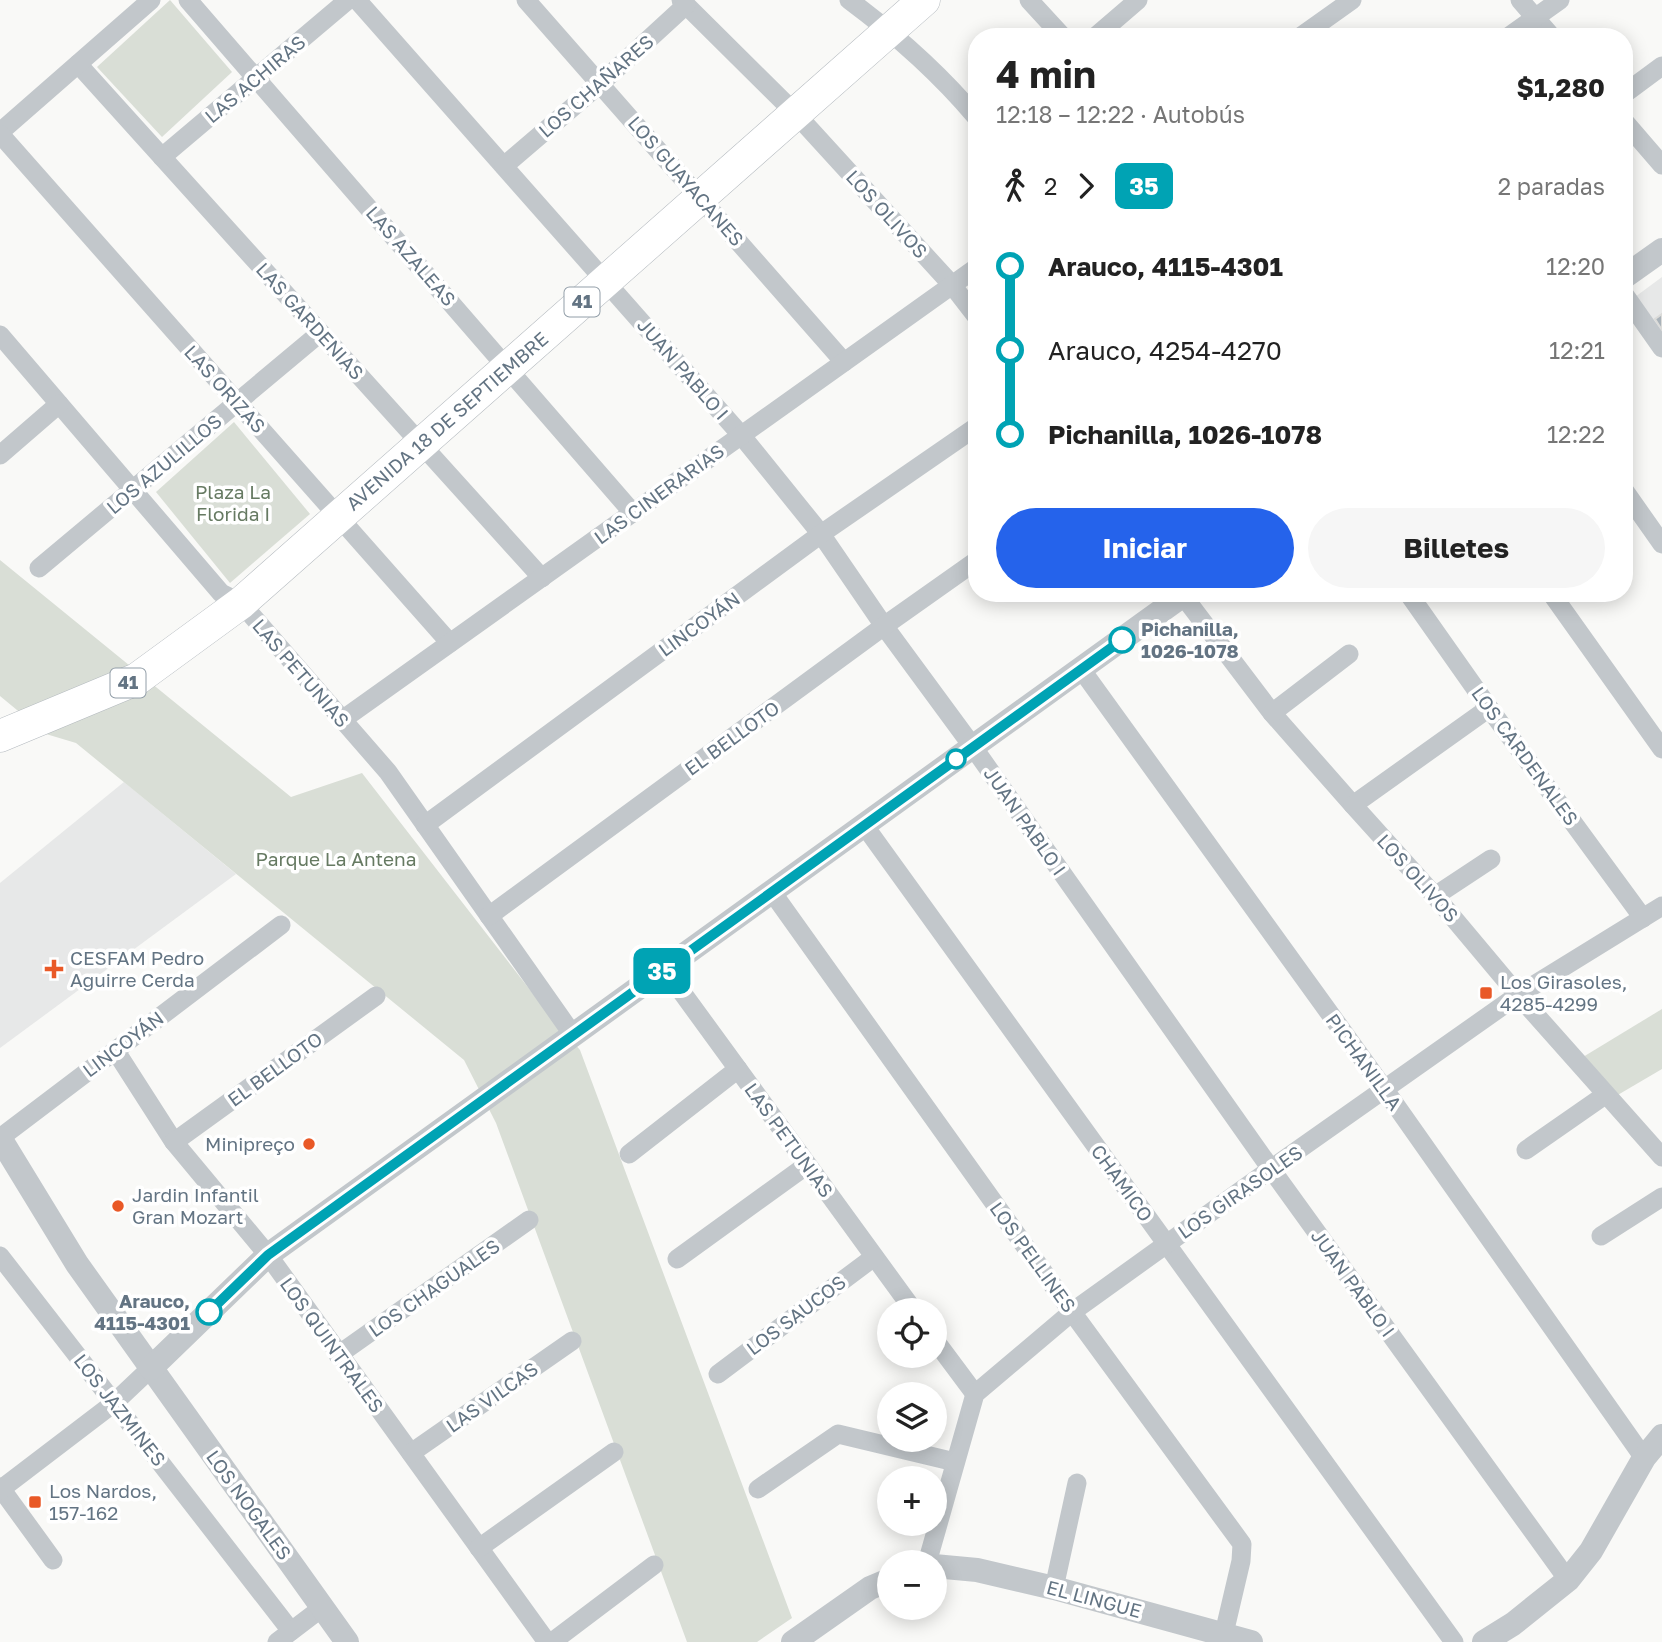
<!DOCTYPE html>
<html lang="es">
<meta charset="utf-8">
<style>
:root{--surface:#fff;--page:#f6f6f6;--text:#222;--muted:#767676;--accent:#2563eb}
body{margin:0;font-family:"Golos Text",sans-serif;background:var(--page);color:var(--text);height:100vh;display:flex;flex-direction:column;font-size:26px;white-space:nowrap}
*{box-sizing:border-box;margin:0}
p{font-size:23px;color:var(--muted)}
.icon{flex:none;width:38px;height:38px;fill:none;stroke:currentColor;stroke-width:2;stroke-linecap:round;stroke-linejoin:round}
.map{position:relative;flex:1;overflow:hidden}
.drawer{position:absolute;left:968px;top:28px;width:665px;height:574px;display:flex;flex-direction:column;background:var(--surface);border-radius:28px;box-shadow:0 4px 18px #0003}
.drawer>*{flex:none}
.badge{padding:0 14px;border-radius:10px;font-size:24px;line-height:46px}
.controls{position:absolute;left:877px;top:1298px;display:grid;gap:14px}
.controls a{display:grid;place-items:center;width:70px;height:70px;border-radius:50%;background:var(--surface);box-shadow:0 4px 18px #0003;font-size:35px}
.map>.badge{position:absolute;translate:-50% -50%;box-shadow:0 0 0 4px #fff}
.legs{display:flex;align-items:center;gap:10px;height:77px;padding:0 28px;font-size:23px}
.legs p{margin-inline-start:auto}
.summary{display:flex;align-items:center;justify-content:space-between;height:119px;padding:0 28px}
h1{font-size:38px;font-weight:700;line-height:52px}
.primary-button{display:flex;gap:14px;margin-top:auto;padding:14px 28px}
.primary-button a{flex:1;height:80px;border-radius:42px;background:var(--accent);color:#fff;font-size:28px;font-weight:700;line-height:80px;text-align:center}
.primary-button a+a{background:var(--page);color:var(--text)}
ul{padding:0 28px;list-style:none}
li{display:flex;align-items:center;gap:24px;height:84px;font-size:26px}
li i{display:grid;place-items:center;width:10px;height:100%;margin:0 9px;background:currentColor}
li i::after{content:'';width:18px;height:18px;margin:-9px;border:5px solid;border-radius:50%;background:var(--surface)}
li p{margin-inline-start:auto}
li:first-child i{background:linear-gradient(#0000 50%,currentColor 0)}
li:last-child i{background:linear-gradient(currentColor 50%,#0000 0)}
.map>svg:first-child{display:block}
.built{fill:#e7e8e8}
.green{fill:#d9ded6}
.building{fill:#a9b2b9;stroke:#dbdbd9;stroke-width:2}
.lines{fill:none;stroke-linecap:round;stroke-linejoin:round}
.primary-casing{stroke:#b3b9be;stroke-width:33}
.minor{stroke:#c2c7cb;stroke-width:19}
.tertiary{stroke:#c2c7cb;stroke-width:24}
.primary{stroke:#fff;stroke-width:32}
.line-1-casing{stroke:#fff;stroke-width:16}
.line-1{stroke:#00a3b4;stroke-width:10}
.stop-1-dot{fill:#fff;stroke:#00a3b4;stroke-width:3.5}
.poi-dot{fill:#e95927;stroke:#fff;stroke-width:2.5}
.labels{text-anchor:middle;stroke-width:7;stroke-linejoin:round;paint-order:stroke}
.shield{fill:#fff;stroke:#929ea8;stroke-width:2}
.shield-label{font-size:18px;font-weight:bold;fill:#637483}
.street-label{font-size:19px;fill:#637483;stroke:#fff}
.park-label{font-size:19px;fill:#667a62;stroke:#fff}
.stop-label{font-size:19px;font-weight:bold;fill:#637483;stroke:#fff;text-anchor:start}
.poi-label{font-size:19px;fill:#637483;stroke:#fff;text-anchor:start}
</style>
<div class="map">
<svg width="1662" height="1642" viewBox="0 0 1662 1642">
<rect width="100%" height="100%" fill="#f9f9f7"/>
<g class="built">
<polygon points="1662,277 1662,336 1635,297"/>
<polygon points="124,782 236,874 0,1048 0,883"/>
</g>
<g class="green">
<polygon points="170,0 232,72 162,137 97,67"/>
<polygon points="234,422 310,514 230,583 156,492"/>
<polygon points="0,560 291,797 362,773 544,1008 580,1050 792,1618 757,1642 687,1642 496,1123 464,1060 76,743 46,734 0,696"/>
<polygon points="1662,1009 1662,1069 1616,1096 1583,1057"/>
</g>
<polygon class="building" points="1662,314 1662,330 1655,319"/>
<g class="lines">
<defs>
<polyline id="primary" points="0,736 137,679 241,603 924,0"/>
</defs>
<use href="#primary" class="primary-casing"/>
<g class="minor">
<polyline points="188,0 633,513"/>
<polyline points="357,0 741,435 821,534 884,626 973,747 1271,1169 1568,1580"/>
<polyline points="526,0 844,362"/>
<polyline points="681,0 795,113 952,285 976,316"/>
<path d="M849,0c47,35 90,73 127,117"/>
<polyline points="1029,0 1063,37"/>
<polyline points="1520,0 1552,37"/>
<polyline points="1095,37 1138,0"/>
<polyline points="1300,37 1352,0"/>
<polyline points="1508,37 1560,0"/>
<polyline points="78,64 542,578"/>
<polyline points="1624,94 1662,66"/>
<polyline points="1624,121 1662,165"/>
<polyline points="0,132 151,0"/>
<polyline points="0,134 450,643"/>
<polyline points="162,157 348,0"/>
<polyline points="504,166 601,83 686,5"/>
<polyline points="1624,294 1662,348"/>
<polyline points="0,335 221,593 241,603 388,772 573,1035"/>
<polyline points="0,455 59,404"/>
<polyline points="1624,490 1662,544"/>
<polyline points="39,568 320,333"/>
<polyline points="1181,593 1272,713 1353,805 1435,896 1518,995 1662,1157"/>
<polyline points="1408,593 1489,708 1643,918"/>
<polyline points="1551,593 1662,749"/>
<polyline points="1081,669 1385,1090 1644,1458"/>
<polyline points="1272,713 1349,654"/>
<polyline points="342,720 976,268"/>
<polyline points="1353,805 1489,708"/>
<polyline points="425,825 821,534 976,427"/>
<polyline points="864,825 1454,1642"/>
<polyline points="772,892 1072,1312 1242,1544 1241,1561 1222,1642"/>
<polyline points="1435,896 1491,859"/>
<polyline points="489,916 884,626 976,561"/>
<polyline points="665,969 914,1311"/>
<polyline points="115,1050 174,1142 268,1255 547,1642"/>
<polyline points="0,1138 281,925"/>
<polyline points="174,1142 376,996"/>
<polyline points="1526,1150 1605,1095"/>
<polyline points="629,1154 738,1069"/>
<polyline points="1601,1236 1662,1197"/>
<polyline points="0,1256 291,1631"/>
<polyline points="677,1259 807,1165"/>
<polyline points="934,1339 975,1394"/>
<polyline points="338,1355 529,1220"/>
<polyline points="718,1374 874,1257"/>
<polyline points="411,1453 572,1341"/>
<polyline points="0,1487 53,1560"/>
<polyline points="758,1489 838,1434 955,1462"/>
<polyline points="0,1490 114,1403 151,1368"/>
<polyline points="479,1548 614,1452"/>
<polyline points="927,1563 975,1394 1072,1312 1271,1169 1518,995 1662,906"/>
<polyline points="1054,1588 1077,1483"/>
<polyline points="277,1642 323,1607"/>
<polyline points="552,1642 654,1565"/>
</g>
<g class="tertiary">
<polyline points="1624,277 1662,250"/>
<polyline points="0,1138 77,1264 347,1642"/>
<polyline points="151,1368 268,1255 1186,593"/>
<polyline points="934,1566 977,1570 1054,1588 1251,1642"/>
<polyline points="793,1642 870,1588 889,1580"/>
<polyline points="1484,1642 1513,1624 1568,1580 1591,1551 1644,1458 1662,1436"/>
</g>
<use href="#primary" class="primary"/>
</g>
<g class="lines">
<defs>
<polyline id="line-1" points="209,1312 268,1255 1122,640"/>
</defs>
<use href="#line-1" class="line-1-casing"/>
<use href="#line-1" class="line-1"/>
</g>
<g class="stop-1-dot">
<circle cx="1122" cy="640" r="12"/>
<circle cx="956" cy="759" r="9"/>
<circle cx="209" cy="1312" r="12"/>
</g>
<g class="poi-dot">
<path d="M50.5 958.5h7v7h7v7h-7v7h-7v-7h-7v-7h7z"/>
<rect x="1479" y="986" width="14" height="14" rx="3.5"/>
<circle cx="309" cy="1144" r="7"/>
<circle cx="118" cy="1206" r="7"/>
<rect x="28" y="1495" width="14" height="14" rx="3.5"/>
</g>
<g class="labels">
<g class="shield">
<rect x="564.5" y="287.5" width="35" height="29" rx="5"/>
<rect x="110.5" y="668.5" width="35" height="29" rx="5"/>
</g>
<g class="shield-label">
<text x="582" y="308">41</text>
<text x="128" y="689">41</text>
</g>
<g class="street-label">
<text transform="translate(255 79) rotate(-40)" y="7">LAS ACHIRAS</text>
<text transform="translate(596 86) rotate(-41)" y="7">LOS CHAÑARES</text>
<text transform="translate(686 181) rotate(49)" y="7">LOS GUAYACANES</text>
<text transform="translate(887 214) rotate(48)" y="7">LOS OLIVOS</text>
<text transform="translate(411 256) rotate(49)" y="7">LAS AZALEAS</text>
<text transform="translate(310 321) rotate(48)" y="7">LAS GARDENIAS</text>
<text transform="translate(683 369) rotate(49)" y="7">JUAN PABLO I</text>
<text transform="translate(225 389) rotate(48)" y="7">LAS ORIZAS</text>
<text transform="translate(447 421) rotate(-41)" y="7">AVENIDA 18 DE SEPTIEMBRE</text>
<text transform="translate(164 464) rotate(-40)" y="7">LOS AZULILLOS</text>
<text transform="translate(659 494) rotate(-36)" y="7">LAS CINERARIAS</text>
<text transform="translate(699 624) rotate(-36)" y="7">LINCOYÁN</text>
<text transform="translate(301 673) rotate(49)" y="7">LAS PETUNIAS</text>
<text transform="translate(732 738) rotate(-36)" y="7">EL BELLOTO</text>
<text transform="translate(1525 756) rotate(54)" y="7">LOS CARDENALES</text>
<text transform="translate(1025 821) rotate(55)" y="7">JUAN PABLO I</text>
<text transform="translate(1418 878) rotate(48)" y="7">LOS OLIVOS</text>
<text transform="translate(123 1044) rotate(-37)" y="7">LINCOYÁN</text>
<text transform="translate(1364 1062) rotate(54)" y="7">PICHANILLA</text>
<text transform="translate(275 1069) rotate(-36)" y="7">EL BELLOTO</text>
<text transform="translate(789 1140) rotate(54)" y="7">LAS PETUNIAS</text>
<text transform="translate(1122 1183) rotate(54)" y="7">CHAMICO</text>
<text transform="translate(1240 1192) rotate(-35)" y="7">LOS GIRASOLES</text>
<text transform="translate(1033 1257) rotate(54)" y="7">LOS PELLINES</text>
<text transform="translate(1353 1283) rotate(54)" y="7">JUAN PABLO I</text>
<text transform="translate(434 1288) rotate(-35)" y="7">LOS CHAGUALES</text>
<text transform="translate(796 1315) rotate(-37)" y="7">LOS SAUCOS</text>
<text transform="translate(332 1345) rotate(54)" y="7">LOS QUINTRALES</text>
<text transform="translate(492 1397) rotate(-35)" y="7">LAS VILCAS</text>
<text transform="translate(120 1410) rotate(52)" y="7">LOS JAZMINES</text>
<text transform="translate(249 1505) rotate(54)" y="7">LOS NOGALES</text>
<text transform="translate(1094 1599) rotate(15)" y="7">EL LINGUE</text>
</g>
<g class="park-label">
<text x="233" y="499">Plaza La<tspan x="233" dy="22">Florida I</tspan></text>
<text x="336" y="866">Parque La Antena</text>
</g>
<g class="stop-label">
<text x="1141" y="636">Pichanilla,<tspan x="1141" dy="22">1026-1078</tspan></text>
<text x="190" y="1308" text-anchor="end">Arauco,<tspan x="190" dy="22">4115-4301</tspan></text>
</g>
<g class="poi-label">
<text x="70" y="965">CESFAM Pedro<tspan x="70" dy="22">Aguirre Cerda</tspan></text>
<text x="1500" y="989">Los Girasoles,<tspan x="1500" dy="22">4285-4299</tspan></text>
<text x="295" y="1151" text-anchor="end">Minipreço</text>
<text x="132" y="1202">Jardin Infantil<tspan x="132" dy="22">Gran Mozart</tspan></text>
<text x="49" y="1498">Los Nardos,<tspan x="49" dy="22">157-162</tspan></text>
</g>
</g>
</svg>
<div class="controls">
<a><svg class="icon" aria-label="locate" viewBox="0 0 24 24"><circle cx="12" cy="12" r="6"/><path d="M12 2v4M12 18v4M2 12h4M18 12h4"/></svg></a>
<a><svg class="icon" aria-label="layers" viewBox="0 0 24 24"><path d="M12 4l9 5-9 5-9-5zM3 14l9 5 9-5"/></svg></a>
<a>+</a>
<a>−</a>
</div>
<b class="badge" style="left:662px;top:971px;background:#00a3b4;color:#fff">35</b>
<section class="drawer">
<div class="summary"><div><h1>4 min</h1><p>12:18 – 12:22 · Autobús</p></div><b>$1,280</b></div>
<div class="legs"><svg class="icon" aria-label="walk" viewBox="0 0 24 24"><circle cx="13" cy="4" r="2"/><path d="M13 8l-2 6 4 7M11 14l-3 7M7 12l3-4h3l4 4"/></svg>2<svg class="icon" aria-label="forward" viewBox="0 0 24 24"><path d="M9 5l7 7-7 7"/></svg><b class="badge" style="background:#00a3b4;color:#fff">35</b><p>2 paradas</p></div>
<ul>
<li><i style="color:#00a3b4"></i><b>Arauco, 4115-4301</b><p>12:20</p></li>
<li><i style="color:#00a3b4"></i><span>Arauco, 4254-4270</span><p>12:21</p></li>
<li><i style="color:#00a3b4"></i><b>Pichanilla, 1026-1078</b><p>12:22</p></li>
</ul>
<div class="primary-button"><a>Iniciar</a><a>Billetes</a></div>
</section>
</div>
